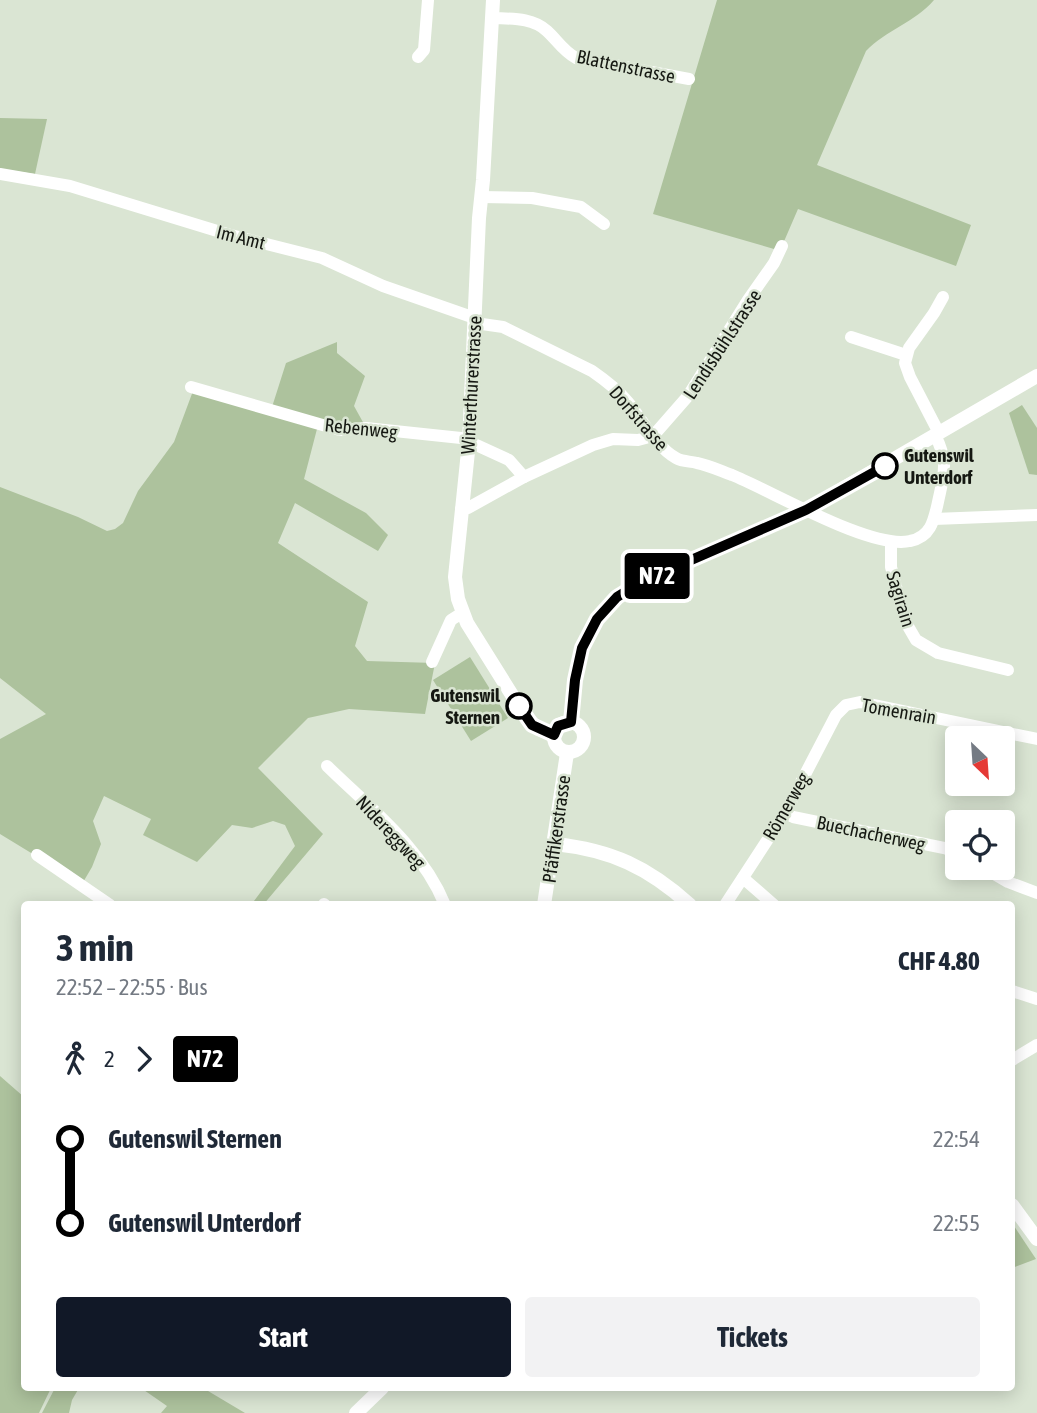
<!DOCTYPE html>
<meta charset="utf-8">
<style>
:root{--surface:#fff;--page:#f2f2f3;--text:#1f2937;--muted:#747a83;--accent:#111827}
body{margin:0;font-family:"Asap Condensed",sans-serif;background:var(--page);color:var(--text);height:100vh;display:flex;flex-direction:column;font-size:26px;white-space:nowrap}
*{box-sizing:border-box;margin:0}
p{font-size:23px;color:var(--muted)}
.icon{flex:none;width:38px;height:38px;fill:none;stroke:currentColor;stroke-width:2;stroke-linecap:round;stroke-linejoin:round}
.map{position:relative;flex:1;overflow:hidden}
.panel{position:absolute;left:21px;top:901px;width:994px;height:490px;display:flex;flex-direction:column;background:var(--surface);border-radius:7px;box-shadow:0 4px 18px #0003}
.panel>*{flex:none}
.badge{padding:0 14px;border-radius:5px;font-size:24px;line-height:46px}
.needle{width:46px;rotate:155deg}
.tools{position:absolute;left:945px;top:726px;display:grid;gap:14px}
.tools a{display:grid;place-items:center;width:70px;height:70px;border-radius:7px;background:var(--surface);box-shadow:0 4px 18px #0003;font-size:35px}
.map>.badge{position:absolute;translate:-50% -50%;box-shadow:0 0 0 4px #fff}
.legs{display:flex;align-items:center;gap:10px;height:77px;padding:0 35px;font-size:23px}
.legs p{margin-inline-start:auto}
.headline{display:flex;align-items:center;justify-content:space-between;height:119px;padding:0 35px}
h1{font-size:38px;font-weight:700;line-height:52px}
.cta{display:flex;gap:14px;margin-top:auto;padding:14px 35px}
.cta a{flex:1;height:80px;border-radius:7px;background:var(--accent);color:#fff;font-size:28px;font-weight:700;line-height:80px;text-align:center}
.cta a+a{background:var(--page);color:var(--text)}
ul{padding:0 35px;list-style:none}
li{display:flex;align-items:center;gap:24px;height:84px;font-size:26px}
li i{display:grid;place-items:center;width:10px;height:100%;margin:0 9px;background:currentColor}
li i::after{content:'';width:18px;height:18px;margin:-9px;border:5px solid;border-radius:50%;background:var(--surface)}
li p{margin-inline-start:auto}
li:first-child i{background:linear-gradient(#0000 50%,currentColor 0)}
li:last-child i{background:linear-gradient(currentColor 50%,#0000 0)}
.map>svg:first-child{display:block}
.green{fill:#adc29d}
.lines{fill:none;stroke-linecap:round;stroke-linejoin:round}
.minor{stroke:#fff;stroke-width:12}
.major{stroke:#fff;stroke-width:14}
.line-1-casing{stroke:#fff;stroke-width:16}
.line-1{stroke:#000;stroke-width:10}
.stop-1-dot{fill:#fff;stroke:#000;stroke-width:3.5}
.labels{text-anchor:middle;stroke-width:5;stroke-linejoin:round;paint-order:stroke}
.street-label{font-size:19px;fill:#151812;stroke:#dae5d3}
.stop-label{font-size:19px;font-weight:bold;fill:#151812;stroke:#dae5d3;text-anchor:start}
</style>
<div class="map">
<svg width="1037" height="1413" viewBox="0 0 1037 1413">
<rect width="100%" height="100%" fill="#dae5d3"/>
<g class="green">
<path d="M717,0h217c-20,23 -48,30 -68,51l-49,114 154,60 -15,41 -158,-57 -16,37 -8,3 -121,-35z"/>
<polygon points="0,118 47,119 35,174 0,169"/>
<polygon points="337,342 337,353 365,376 354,406 364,424 317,429 304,479 366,513 388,535 378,551 295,503 278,543 368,602 355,646 367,661 435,663 425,714 349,709 308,718 258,768 323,834 263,905 251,905 295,846 285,825 273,821 252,828 232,825 197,862 143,835 151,819 104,796 93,821 101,844 92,867 82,884 0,834 0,739 46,714 0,678 0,487 78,517 107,531 115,529 123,523 138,491 174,442 193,391 272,407 286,363"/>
<polygon points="1022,405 1037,428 1037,475 1029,474 1009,413"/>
<polygon points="470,657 508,718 471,741 433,680"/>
<polygon points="0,1076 24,1097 24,1388 51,1388 39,1413 0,1413"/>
<polygon points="1012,1223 1036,1259 1012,1268"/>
<polygon points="55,1388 79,1388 72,1400 69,1413 42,1413"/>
<polygon points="141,1388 203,1388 245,1413 161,1413 167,1406"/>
</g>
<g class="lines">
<g class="minor">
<path d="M492,18c18,1 40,-1 55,13 10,9 16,20 29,27l113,21"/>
<polyline points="418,57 424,50 428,0"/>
<path d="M0,174l70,12 157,48 95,24 61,28 86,30 13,8 21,3 89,44c13,9 26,19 36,31 15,18 27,44 48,56 7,4 14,3 21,5 11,2 24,8 35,12 40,16 139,75 178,66 21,-4 24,-21 28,-39 6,-28 11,-40 -3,-67"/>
<polyline points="481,197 532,198 581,207 604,224"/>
<polyline points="851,337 906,355"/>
<polyline points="191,387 340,430 366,428 461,438 509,460 524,477"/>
<polyline points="939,433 910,377 905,363 909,348 934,313 943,297"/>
<polyline points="653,436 688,396 748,300 774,263 782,246"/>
<polyline points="461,509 468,508 524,477 593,445 613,439 638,440 653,436"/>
<polyline points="934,519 1037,515"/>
<polyline points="891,542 891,567 905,621 916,640 938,653 1008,670"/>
<polyline points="432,662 451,620 462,613"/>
<path d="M327,766c43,42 95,82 118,139"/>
<polyline points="785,813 793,817 944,848 957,853"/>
<polyline points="37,855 110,905"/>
<polyline points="984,868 1008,882 1037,893"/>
<polyline points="743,878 774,905"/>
<polyline points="324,904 325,905"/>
<polyline points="725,905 785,813 836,715 846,705 860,702 1037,739"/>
<polyline points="1012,991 1037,999"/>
<polyline points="1012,1060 1037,1045"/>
</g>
<g class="major">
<polyline points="493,0 483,180 479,218 469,442 455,577 458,599 467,623 527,719 539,729 554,735"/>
<circle cx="569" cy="737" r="15"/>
<polyline points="571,722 575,680 582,648 597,619 617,597 643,581 806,510 1037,376"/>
<path d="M555,844c56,6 93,23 135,61"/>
<polyline points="544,905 567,753"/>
<polyline points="1012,1205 1037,1239"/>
<polyline points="356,1413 382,1388"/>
</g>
</g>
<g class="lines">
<defs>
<polyline id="line-1" points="519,706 532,725 554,735 558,726 571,722 575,680 582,648 597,619 617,597 643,581 806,510 885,466"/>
</defs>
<use href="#line-1" class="line-1-casing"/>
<use href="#line-1" class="line-1"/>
</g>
<g class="stop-1-dot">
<circle cx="885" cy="466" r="12"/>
<circle cx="519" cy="706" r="12"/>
</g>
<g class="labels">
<g class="street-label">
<text transform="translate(626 66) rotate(12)" y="7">Blattenstrasse</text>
<text transform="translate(241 237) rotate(14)" y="7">Im Amt</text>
<text transform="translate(722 344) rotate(-57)" y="7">Lendisbühlstrasse</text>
<text transform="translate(471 385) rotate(-87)" y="7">Winterthurerstrasse</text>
<text transform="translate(639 418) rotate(49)" y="7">Dorfstrasse</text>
<text transform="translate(361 428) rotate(6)" y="7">Rebenweg</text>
<text transform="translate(901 599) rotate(73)" y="7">Sagirain</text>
<text transform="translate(899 711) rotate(10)" y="7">Tomenrain</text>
<text transform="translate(786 806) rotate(-60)" y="7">Römerweg</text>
<text transform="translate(556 829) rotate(-82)" y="7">Pfäffikerstrasse</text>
<text transform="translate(391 832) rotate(47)" y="7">Nidereggweg</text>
<text transform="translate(871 833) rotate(12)" y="7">Buechacherweg</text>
</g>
<g class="stop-label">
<text x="904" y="462">Gutenswil<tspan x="904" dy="22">Unterdorf</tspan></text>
<text x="500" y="702" text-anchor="end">Gutenswil<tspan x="500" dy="22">Sternen</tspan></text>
</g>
</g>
</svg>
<div class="tools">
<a><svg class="needle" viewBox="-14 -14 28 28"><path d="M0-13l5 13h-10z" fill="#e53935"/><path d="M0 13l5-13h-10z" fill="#747a83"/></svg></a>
<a><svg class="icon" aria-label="locate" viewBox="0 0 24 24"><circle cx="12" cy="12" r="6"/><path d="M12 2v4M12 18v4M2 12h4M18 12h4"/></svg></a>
</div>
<b class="badge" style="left:657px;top:576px;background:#000;color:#fff">N72</b>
<section class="panel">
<div class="headline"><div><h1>3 min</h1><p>22:52 – 22:55 · Bus</p></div><b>CHF 4.80</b></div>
<div class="legs"><svg class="icon" aria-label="walk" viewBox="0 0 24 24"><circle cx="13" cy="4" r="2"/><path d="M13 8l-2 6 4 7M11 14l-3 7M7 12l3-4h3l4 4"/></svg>2<svg class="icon" aria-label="forward" viewBox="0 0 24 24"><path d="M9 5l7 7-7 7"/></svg><b class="badge" style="background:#000;color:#fff">N72</b></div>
<ul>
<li><i style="color:#000"></i><b>Gutenswil Sternen</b><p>22:54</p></li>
<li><i style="color:#000"></i><b>Gutenswil Unterdorf</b><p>22:55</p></li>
</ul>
<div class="cta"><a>Start</a><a>Tickets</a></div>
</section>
</div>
